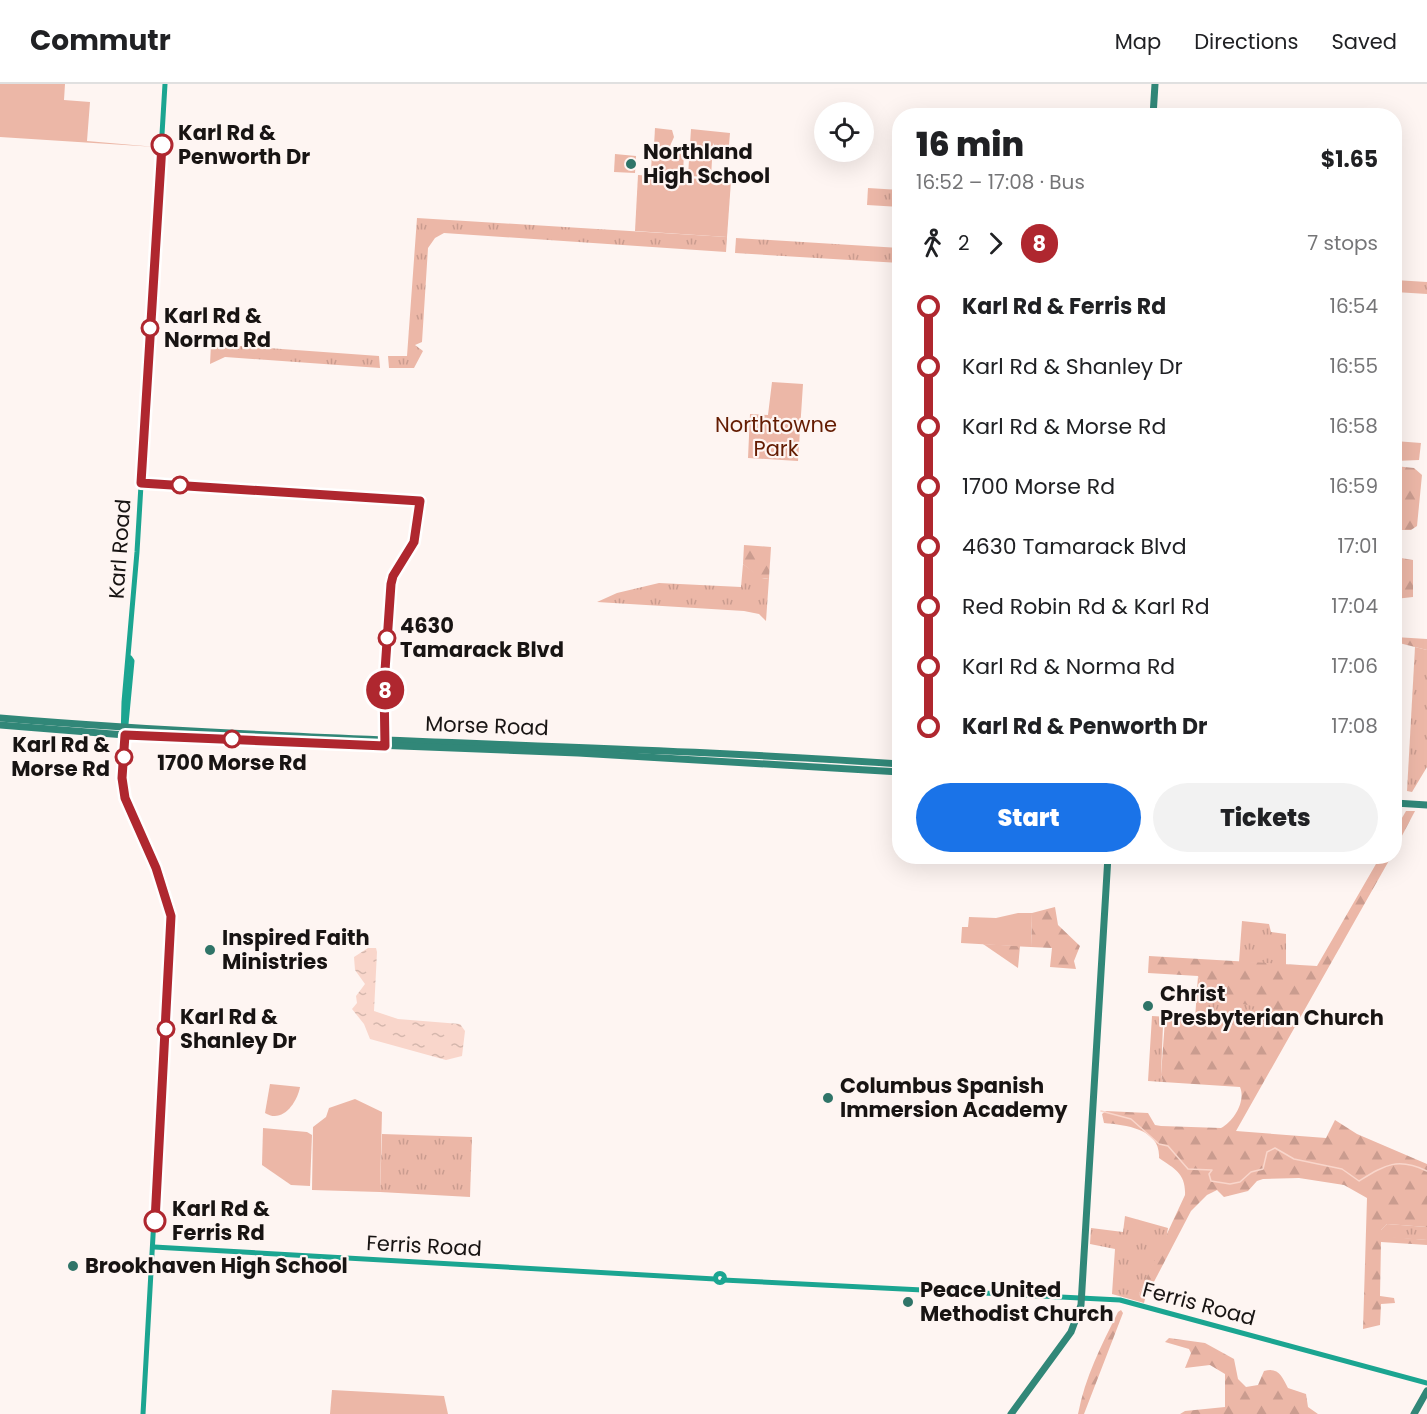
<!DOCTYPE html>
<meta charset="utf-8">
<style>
:root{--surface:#fff;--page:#f2f2f2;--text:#202124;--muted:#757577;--line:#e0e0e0;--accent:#1a73e8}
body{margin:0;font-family:Poppins,sans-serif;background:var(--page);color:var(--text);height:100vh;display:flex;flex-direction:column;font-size:22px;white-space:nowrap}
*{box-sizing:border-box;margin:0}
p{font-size:20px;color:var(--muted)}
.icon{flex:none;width:33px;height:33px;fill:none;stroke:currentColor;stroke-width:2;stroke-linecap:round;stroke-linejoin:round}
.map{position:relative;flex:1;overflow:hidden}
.sheet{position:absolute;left:892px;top:24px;width:510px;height:756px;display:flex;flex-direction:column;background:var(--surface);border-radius:24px;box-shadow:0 6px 24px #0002}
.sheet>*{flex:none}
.badge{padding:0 12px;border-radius:20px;font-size:21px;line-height:39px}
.fabs{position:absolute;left:814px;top:18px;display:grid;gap:12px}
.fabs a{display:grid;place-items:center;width:60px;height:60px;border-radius:50%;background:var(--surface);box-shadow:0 6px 24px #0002;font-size:30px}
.map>.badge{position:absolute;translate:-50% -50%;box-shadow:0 0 0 3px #fff}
.legs{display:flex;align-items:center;gap:9px;height:66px;padding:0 24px;font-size:20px}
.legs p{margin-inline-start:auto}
.summary{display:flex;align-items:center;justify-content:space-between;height:102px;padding:0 24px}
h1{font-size:33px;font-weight:800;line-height:45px}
.button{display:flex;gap:12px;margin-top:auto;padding:12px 24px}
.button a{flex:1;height:69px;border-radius:36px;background:var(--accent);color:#fff;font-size:24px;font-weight:800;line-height:69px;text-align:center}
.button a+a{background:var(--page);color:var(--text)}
ul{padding:0 24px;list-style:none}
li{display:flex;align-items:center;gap:21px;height:60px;font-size:22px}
li i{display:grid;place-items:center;width:9px;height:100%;margin:0 8px;background:currentColor}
li i::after{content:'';width:15px;height:15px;margin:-8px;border:4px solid;border-radius:50%;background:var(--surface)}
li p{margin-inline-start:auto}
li:first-child i{background:linear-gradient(#0000 50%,currentColor 0)}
li:last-child i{background:linear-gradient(currentColor 50%,#0000 0)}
header{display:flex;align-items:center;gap:36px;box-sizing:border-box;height:84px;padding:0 30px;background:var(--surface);border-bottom:2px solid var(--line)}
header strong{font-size:28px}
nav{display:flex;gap:33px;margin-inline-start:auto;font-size:21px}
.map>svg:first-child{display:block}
.grass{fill:url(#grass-tufts)}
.forest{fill:url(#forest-firs)}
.green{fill:#ecb7a7}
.water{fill:url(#water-ripples)}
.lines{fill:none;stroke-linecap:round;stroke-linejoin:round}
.stream{stroke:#f9d6cb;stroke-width:1.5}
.secondary{stroke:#1ba591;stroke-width:5}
.primary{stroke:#318778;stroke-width:7}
.line-1-casing{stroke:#fff;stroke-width:14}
.line-1{stroke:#af272f;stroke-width:9}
.stop-1-dot{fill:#fff;stroke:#af272f;stroke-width:3}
.poi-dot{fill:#2f7468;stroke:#fef5f2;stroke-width:2}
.labels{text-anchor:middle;stroke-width:4.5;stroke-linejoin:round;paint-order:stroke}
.stop-label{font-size:21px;font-weight:bold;fill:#181413;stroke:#fef5f2;text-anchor:start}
.poi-label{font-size:21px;font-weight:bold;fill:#181413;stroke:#fef5f2;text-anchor:start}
.park-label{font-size:21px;fill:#641c02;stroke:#fef5f2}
.street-label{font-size:21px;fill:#181413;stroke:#fef5f2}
</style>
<header>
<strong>Commutr</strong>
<nav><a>Map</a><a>Directions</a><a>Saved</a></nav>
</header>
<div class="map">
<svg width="1427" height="1330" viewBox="0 0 1427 1330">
<defs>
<pattern id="grass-tufts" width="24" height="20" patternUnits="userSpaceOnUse" patternTransform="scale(1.5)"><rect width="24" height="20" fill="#ecb7a7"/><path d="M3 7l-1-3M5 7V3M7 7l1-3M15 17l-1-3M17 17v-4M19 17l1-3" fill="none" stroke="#ca9c8f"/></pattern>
<pattern id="forest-firs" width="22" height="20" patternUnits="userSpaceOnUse" patternTransform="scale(1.5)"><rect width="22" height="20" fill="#ecb7a7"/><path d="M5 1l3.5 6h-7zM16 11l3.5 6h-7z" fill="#ca9c8f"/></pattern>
<pattern id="water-ripples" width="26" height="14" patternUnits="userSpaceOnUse" patternTransform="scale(1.5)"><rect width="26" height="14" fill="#f9d6cb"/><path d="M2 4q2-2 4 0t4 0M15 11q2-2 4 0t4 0" fill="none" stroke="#d5b7ad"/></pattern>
</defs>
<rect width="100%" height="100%" fill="#fef5f2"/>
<g class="grass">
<polygon points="868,104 900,106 900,123 867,121"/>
<polygon points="417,134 727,153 726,168 444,149 435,154 428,164 422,258 415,261 423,267 414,284 389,284 388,272 407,272"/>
<polygon points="736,154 900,164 900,179 735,169"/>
<polygon points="1395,196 1427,198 1427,210 1395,208"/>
<polygon points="211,260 379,272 380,284 225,273 210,280"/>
<polygon points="743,480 763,495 769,494 766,537 759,530 744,527 597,518 617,509 659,499 741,503"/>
<polygon points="1415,563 1427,566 1427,683 1412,708 1407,707"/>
<polygon points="1242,837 1269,840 1271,848 1286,850 1286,881 1239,878"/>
<polygon points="1198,892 1204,909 1275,925 1275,936 1271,939 1195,935"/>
<polygon points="1152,932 1169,933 1163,941 1161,991 1163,998 1148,997"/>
<polygon points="382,1050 472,1053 470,1113 380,1108"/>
<polygon points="1125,1132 1168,1144 1166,1155 1139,1210 1142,1215 1145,1215 1144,1219 1112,1210 1115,1165 1090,1160 1091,1144 1123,1148"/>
<polygon points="1387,1140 1427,1143 1427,1156 1381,1153 1381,1146"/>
</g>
<g class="forest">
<polygon points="1395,357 1421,359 1419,376 1395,377"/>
<polygon points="1395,382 1414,384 1422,391 1417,442 1411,446 1395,446"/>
<polygon points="744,461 771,463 769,494 761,495 743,480"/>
<polygon points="1395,473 1413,476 1413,513 1395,515"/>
<polygon points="1395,553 1427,555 1427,566 1395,558"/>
<polygon points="1406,727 1415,727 1395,765 1395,746"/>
<path d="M1380,773h11l-155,274 90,7 9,-18 22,14 70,30v63l-40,-3 -6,6v6l46,4v5l-46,-3 -1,54 14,2 1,5 -14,1 -1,21 -17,4 4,-131 -23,-13 -45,-7 -36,1 -6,2 -9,10 -24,6 -7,-7 -10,5 -16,16 -46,88h-3l-3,-5 46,-99c1,-21 -10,-26 -26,-37 2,-29 -33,-33 -55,-35l-2,-9 4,-3 42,2 7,12 6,1 60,2c13,-7 25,-27 19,-41l-77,-5 -2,-7 4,-55 4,-3 102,6 4,-3 1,-9 -66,-14 -6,-4 -6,-17 -50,-3 1,-17 168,10z"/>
<polygon points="1055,823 1058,841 1080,862 1074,877 1076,885 1050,883 1052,864 1031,863 1032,829"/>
<polygon points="983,860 1020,862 1018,884"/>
<path d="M1121,1226l2,3 -39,101h-6c7,-37 23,-68 40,-102z"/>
<path d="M1169,1254l36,5 29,16 4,20 8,8 12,-2 6,-14c15,-4 18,6 24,17l18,6 2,13 10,7h-138l5,-3 40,-4v-33l-15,-9 -25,3 6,-15 -2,-4 -24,-7z"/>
</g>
<g class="green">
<polygon points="0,0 65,0 64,16 90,18 87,57 156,63 0,53"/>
<polygon points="655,44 672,46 674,53 670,62 662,64 654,62"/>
<polygon points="691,45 730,49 729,61 725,64 715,63 713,59 711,93 688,92"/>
<polygon points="652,68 684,70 683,89 651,87"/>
<polygon points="615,70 636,72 635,89 614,88"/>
<polygon points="638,91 731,97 727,153 635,147"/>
<polygon points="772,298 803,300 798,377 748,374 750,330 768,331"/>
<polygon points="1018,829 1032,829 1031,863 961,859 962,843 968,843 969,833 996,834"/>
<path d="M270,1000l30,3c-3,16 -18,37 -35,26z"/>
<polygon points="355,1015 382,1028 380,1108 312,1106 313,1043 326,1033 329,1024"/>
<polygon points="263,1044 307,1048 312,1051 310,1102 291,1101 262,1081"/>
<polygon points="332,1306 444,1312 448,1330 330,1330"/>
</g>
<polygon class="water" points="368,864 376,864 377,868 374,927 398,935 460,940 465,947 462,972 446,976 370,955 364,940 352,925 357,919 356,912 365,900 355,886 354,873"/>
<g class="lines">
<path class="stream" d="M1101,1027l30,8 28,25 9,2 20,23 24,1 -3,4 2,7 19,3 10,-2 11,-10 12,-3 4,-17 8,-4 19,11 48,10 17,12c26,-16 38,-24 68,-10"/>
<g class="secondary">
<polyline points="126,640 132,577 130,574"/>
<polyline points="154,1163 715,1195"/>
<circle cx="720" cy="1194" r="4.5"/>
<polyline points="723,1196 1120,1216 1427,1299"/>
<polyline points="143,1330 171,832 159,791 127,721 122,694 124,618 137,468 165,0"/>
</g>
<g class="primary">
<polyline points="1153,32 1155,0"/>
<path d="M0,634c299,25 600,25 900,46"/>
<polyline points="0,641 125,651 578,669 900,688"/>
<polyline points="1395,719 1427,721"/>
<polyline points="1011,1330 1071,1248 1081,1221 1108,772"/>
<polyline points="1414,1330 1427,1307"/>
</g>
</g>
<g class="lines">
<defs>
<polyline id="line-1" points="155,1137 171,832 156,784 125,714 122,694 125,651 385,662 384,601 391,500 393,492 414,458 420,417 141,399 162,61"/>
</defs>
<use href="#line-1" class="line-1-casing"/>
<use href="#line-1" class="line-1"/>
</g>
<g class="stop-1-dot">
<circle cx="162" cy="61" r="10"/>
<circle cx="150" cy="244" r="8"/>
<circle cx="180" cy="401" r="8"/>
<circle cx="387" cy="554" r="8"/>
<circle cx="232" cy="655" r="8"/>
<circle cx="124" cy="673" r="8"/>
<circle cx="166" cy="945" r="8"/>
<circle cx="155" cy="1137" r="10"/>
</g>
<g class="poi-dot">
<circle cx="631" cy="80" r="6"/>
<circle cx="210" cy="866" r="6"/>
<circle cx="1148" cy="922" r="6"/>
<circle cx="828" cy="1014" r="6"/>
<circle cx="73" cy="1182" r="6"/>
<circle cx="908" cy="1218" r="6"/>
</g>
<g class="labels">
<g class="stop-label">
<text x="178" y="56">Karl Rd &amp;<tspan x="178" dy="24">Penworth Dr</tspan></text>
<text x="164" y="239">Karl Rd &amp;<tspan x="164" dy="24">Norma Rd</tspan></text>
<text x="400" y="549">4630<tspan x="400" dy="24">Tamarack Blvd</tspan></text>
<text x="110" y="668" text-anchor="end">Karl Rd &amp;<tspan x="110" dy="24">Morse Rd</tspan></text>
<text x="232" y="686" text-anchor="middle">1700 Morse Rd</text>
<text x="180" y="940">Karl Rd &amp;<tspan x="180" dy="24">Shanley Dr</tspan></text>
<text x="172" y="1132">Karl Rd &amp;<tspan x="172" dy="24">Ferris Rd</tspan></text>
</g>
<g class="poi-label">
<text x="643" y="75">Northland<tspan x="643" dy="24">High School</tspan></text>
<text x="222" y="861">Inspired Faith<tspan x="222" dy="24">Ministries</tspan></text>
<text x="1160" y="917">Christ<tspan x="1160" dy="24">Presbyterian Church</tspan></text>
<text x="840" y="1009">Columbus Spanish<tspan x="840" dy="24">Immersion Academy</tspan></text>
<text x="85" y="1189">Brookhaven High School</text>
<text x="920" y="1213">Peace United<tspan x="920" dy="24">Methodist Church</tspan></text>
</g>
<g class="park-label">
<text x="776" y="348">Northtowne<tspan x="776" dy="24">Park</tspan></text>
</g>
<g class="street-label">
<text transform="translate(120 465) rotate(-86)" y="7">Karl Road</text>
<text transform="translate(487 642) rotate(2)" y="7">Morse Road</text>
<text transform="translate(424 1162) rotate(3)" y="7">Ferris Road</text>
<text transform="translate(1199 1220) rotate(15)" y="7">Ferris Road</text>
</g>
</g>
</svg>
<div class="fabs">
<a><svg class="icon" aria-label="locate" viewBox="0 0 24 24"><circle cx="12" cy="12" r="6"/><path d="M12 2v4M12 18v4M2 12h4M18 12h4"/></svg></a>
</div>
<b class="badge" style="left:385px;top:606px;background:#af272f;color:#fff">8</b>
<section class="sheet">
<div class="summary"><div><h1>16 min</h1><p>16:52 – 17:08 · Bus</p></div><b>$1.65</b></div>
<div class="legs"><svg class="icon" aria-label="walk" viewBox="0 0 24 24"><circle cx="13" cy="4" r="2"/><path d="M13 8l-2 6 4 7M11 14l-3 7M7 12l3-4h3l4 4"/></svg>2<svg class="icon" aria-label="forward" viewBox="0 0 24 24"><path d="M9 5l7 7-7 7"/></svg><b class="badge" style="background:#af272f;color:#fff">8</b><p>7 stops</p></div>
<ul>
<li><i style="color:#af272f"></i><b>Karl Rd &amp; Ferris Rd</b><p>16:54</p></li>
<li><i style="color:#af272f"></i><span>Karl Rd &amp; Shanley Dr</span><p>16:55</p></li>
<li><i style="color:#af272f"></i><span>Karl Rd &amp; Morse Rd</span><p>16:58</p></li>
<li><i style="color:#af272f"></i><span>1700 Morse Rd</span><p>16:59</p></li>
<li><i style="color:#af272f"></i><span>4630 Tamarack Blvd</span><p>17:01</p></li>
<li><i style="color:#af272f"></i><span>Red Robin Rd &amp; Karl Rd</span><p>17:04</p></li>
<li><i style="color:#af272f"></i><span>Karl Rd &amp; Norma Rd</span><p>17:06</p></li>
<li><i style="color:#af272f"></i><b>Karl Rd &amp; Penworth Dr</b><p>17:08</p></li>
</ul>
<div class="button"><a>Start</a><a>Tickets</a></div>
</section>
</div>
